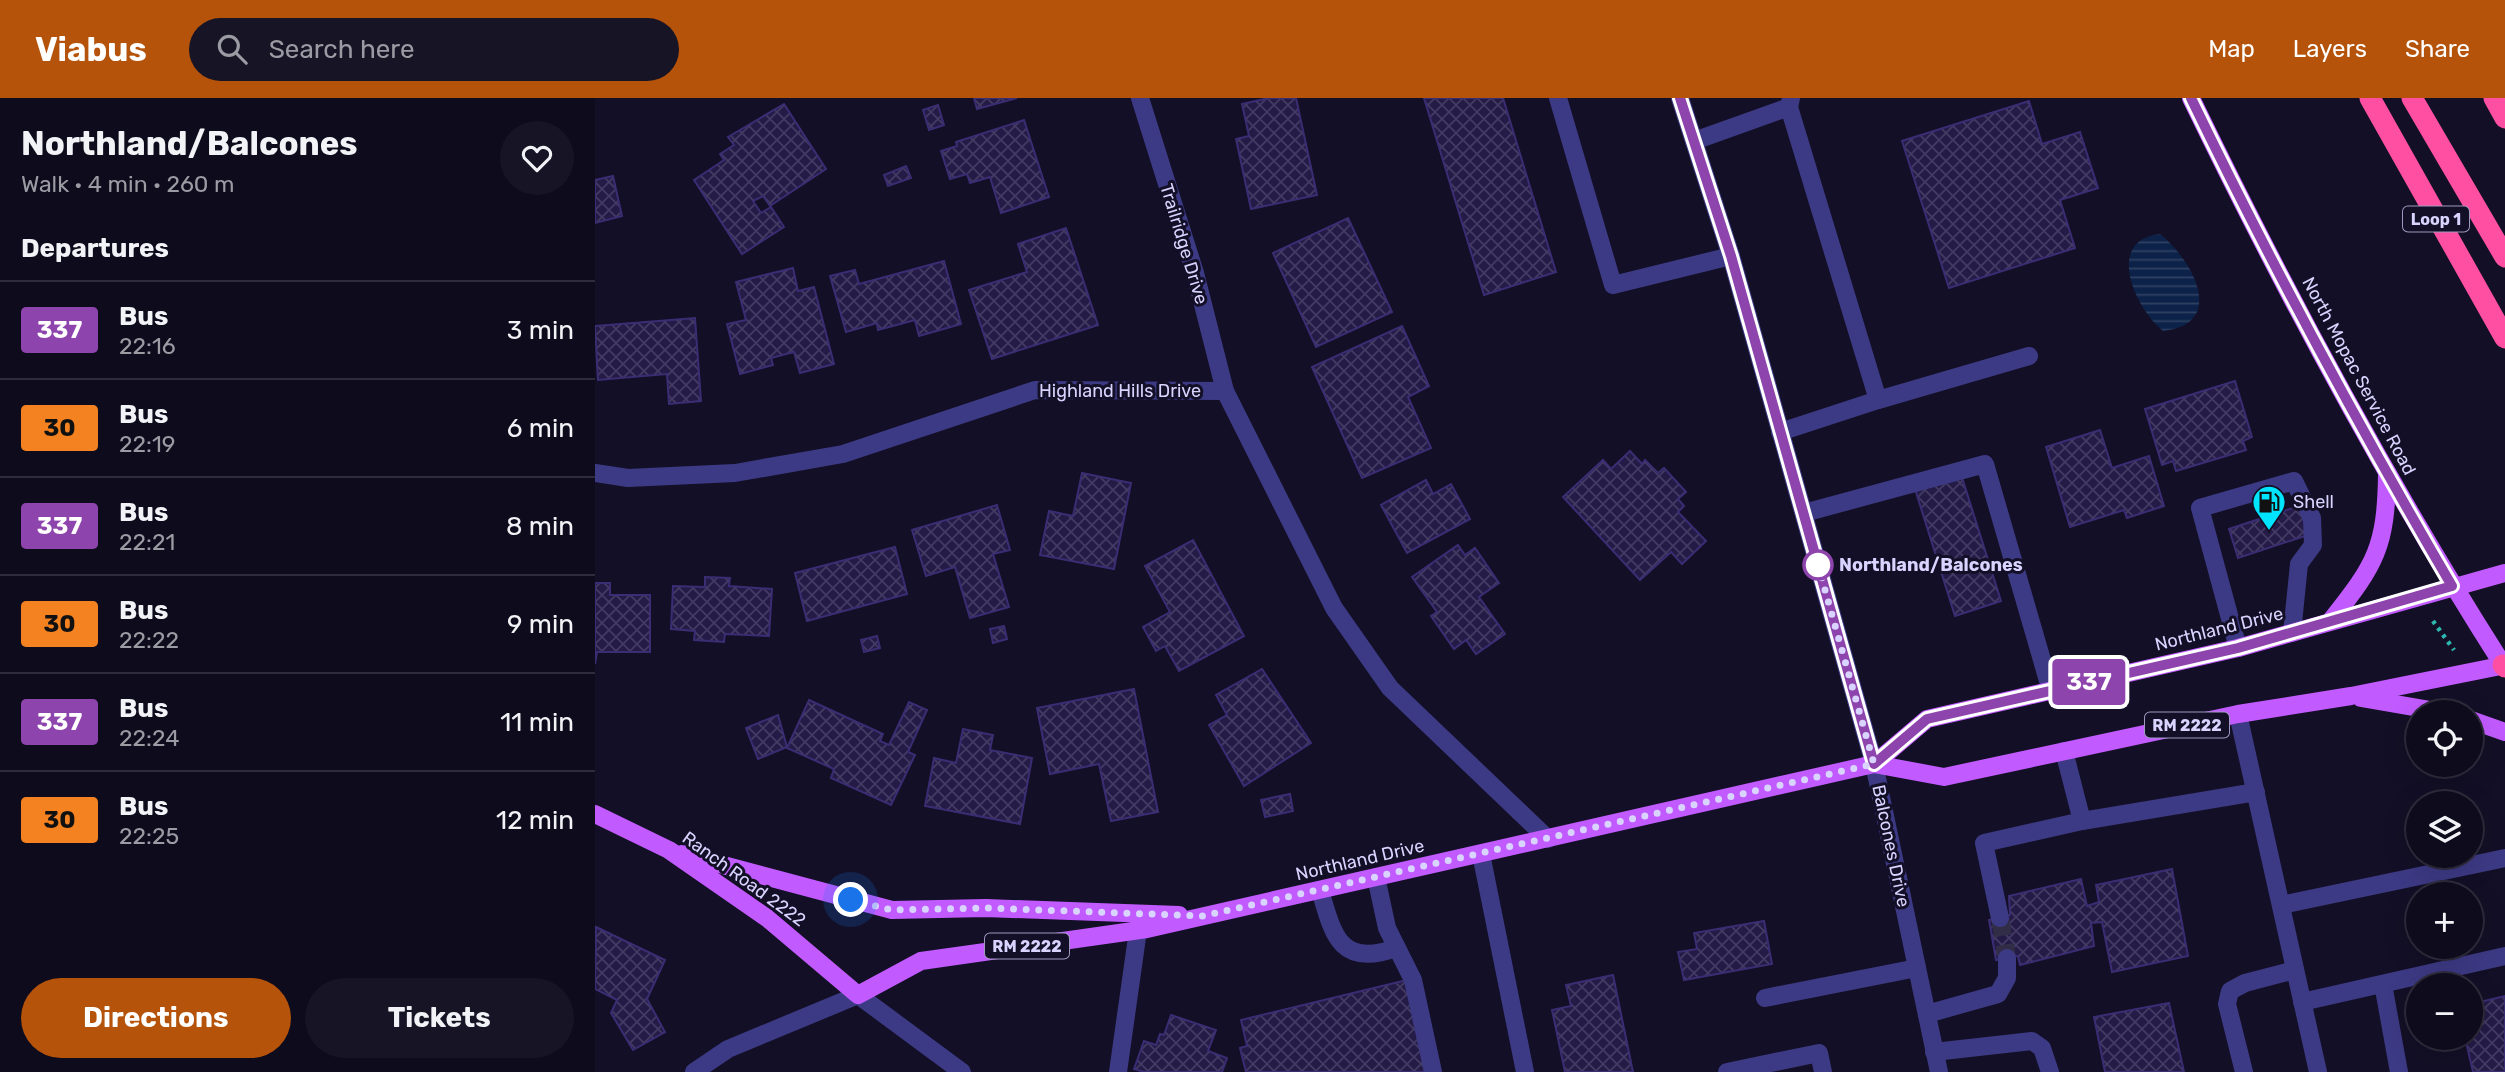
<!DOCTYPE html>
<meta charset="utf-8">
<style>
:root{--surface:#0e0b1c;--page:#171425;--text:#f1f3f6;--muted:#9b9ba3;--line:#2e2b3b;--accent:#b45309}
body{margin:0;font-family:Rubik,sans-serif;background:var(--page);color:var(--text);height:100vh;display:flex;flex-direction:column;font-size:26px;white-space:nowrap}
*{box-sizing:border-box;margin:0}
p{font-size:23px;color:var(--muted)}
.icon{flex:none;width:38px;height:38px;fill:none;stroke:currentColor;stroke-width:2;stroke-linecap:round;stroke-linejoin:round}
.map{position:relative;flex:1;overflow:hidden}
.panel{display:flex;flex-direction:column;background:var(--surface);width:595px}
.panel>*{flex:none}
.badge{padding:0 14px;border-radius:5px;font-size:24px;line-height:46px}
.buttons{position:absolute;left:1811px;top:602px;display:grid;gap:14px}
.buttons a{display:grid;place-items:center;width:77px;height:77px;border-radius:50%;background:var(--surface);box-shadow:0 7px 28px #0002,0 0 0 2px var(--line);font-size:35px}
.you{position:absolute;width:35px;height:35px;margin:-18px;border:5px solid #fff;border-radius:50%;background:#1a73e8;box-shadow:0 0 0 10px #1a73e833}
.map>.badge{position:absolute;translate:-50% -50%;box-shadow:0 0 0 4px #fff}
h2{padding:0 21px;font-size:26px;line-height:63px}
.round{display:grid;place-items:center;flex:none;width:74px;height:74px;border-radius:37px;background:var(--page)}
.summary{display:flex;align-items:center;justify-content:space-between;height:119px;padding:0 21px}
h1{font-size:33px;font-weight:700;line-height:52px}
.primary-button{display:flex;gap:14px;margin-top:auto;padding:14px 21px}
.primary-button a{flex:1;height:80px;border-radius:42px;background:var(--accent);color:#fff;font-size:28px;font-weight:700;line-height:80px;text-align:center}
.primary-button a+a{background:var(--page);color:var(--text)}
ul{padding:0;list-style:none}
li{display:flex;align-items:center;gap:21px;height:98px;padding:0 21px;border-top:2px solid var(--line)}
li div{flex:1}
li b{display:block;font-size:26px}
li em{font-style:normal}
li .badge{min-width:77px;font-weight:700;text-align:center}
header{display:flex;align-items:center;gap:42px;box-sizing:border-box;height:98px;padding:0 35px;background:var(--accent);color:#fff}
header strong{font-size:33px}
nav{display:flex;gap:38px;margin-inline-start:auto;font-size:24px}
.search{width:490px;height:63px;background:var(--page);display:flex;align-items:center;gap:18px;box-sizing:border-box;padding:0 24px;border-radius:38px;color:var(--muted);font-size:26px}
main{display:flex;flex:1;min-height:0}
.map>svg:first-child{display:block}
.water{fill:url(#water-rules)}
.building{fill:url(#building-cross-hatch);stroke:#3b2d73;stroke-width:2}
.lines{fill:none;stroke-linecap:round;stroke-linejoin:round}
.minor-tunnel{stroke:#312d47;stroke-width:18;stroke-dasharray:18 9;stroke-linecap:butt}
.path{stroke:#2fb8b0;stroke-width:4.5;stroke-dasharray:3.5 5;stroke-linecap:butt}
.minor{stroke:#3d3a85;stroke-width:18}
.major{stroke:#c25bff;stroke-width:18}
.highway{stroke:#ff4fa3;stroke-width:21}
.line-casing{stroke:#fff;stroke-width:16}
.line{stroke:#8e44ad;stroke-width:10}
.walk{stroke:#d9d4ff;stroke-width:7;stroke-dasharray:0 12.6}
.stop-dot{fill:#fff;stroke:#8e44ad;stroke-width:3.5}
.labels{text-anchor:middle;stroke-width:6;stroke-linejoin:round;paint-order:stroke}
.shield{fill:#130f26;stroke:#9e99be;stroke-width:2}
.shield-label{font-size:16px;font-weight:bold;fill:#d9d4ff}
.street-label{font-size:18px;fill:#d9d4ff;stroke:#130f26}
.poi-label{font-size:18px;fill:#d9d4ff;stroke:#130f26;text-anchor:start}
.stop-label{font-size:18px;font-weight:bold;fill:#d9d4ff;stroke:#130f26;text-anchor:start}
</style>
<header>
<strong>Viabus</strong>
<div class="search"><svg class="icon" aria-label="search" viewBox="0 0 24 24"><circle cx="10" cy="10" r="6"/><path d="M15 15l6 6"/></svg>Search here</div>
<nav><a>Map</a><a>Layers</a><a>Share</a></nav>
</header>
<main>
<section class="panel">
<div class="summary"><div><h1>Northland/Balcones</h1><p>Walk · 4 min · 260 m</p></div><a class="round"><svg class="icon" aria-label="heart" viewBox="0 0 24 24"><path d="M12 20l-8-8c-3-5 5-10 8-4 3-6 11-1 8 4z"/></svg></a></div>
<h2>Departures</h2>
<ul>
<li><span class="badge" style="background:#8e44ad;color:#fff">337</span><div><b>Bus</b><p>22:16</p></div><em>3 min</em></li>
<li><span class="badge" style="background:#f58220;color:#111">30</span><div><b>Bus</b><p>22:19</p></div><em>6 min</em></li>
<li><span class="badge" style="background:#8e44ad;color:#fff">337</span><div><b>Bus</b><p>22:21</p></div><em>8 min</em></li>
<li><span class="badge" style="background:#f58220;color:#111">30</span><div><b>Bus</b><p>22:22</p></div><em>9 min</em></li>
<li><span class="badge" style="background:#8e44ad;color:#fff">337</span><div><b>Bus</b><p>22:24</p></div><em>11 min</em></li>
<li><span class="badge" style="background:#f58220;color:#111">30</span><div><b>Bus</b><p>22:25</p></div><em>12 min</em></li>
</ul>
<div class="primary-button"><a>Directions</a><a>Tickets</a></div>
</section>
<div class="map">
<svg width="1910" height="974" viewBox="0 0 1910 974">
<defs>
<pattern id="water-rules" width="6" height="5" patternUnits="userSpaceOnUse" patternTransform="scale(1.75)"><rect width="6" height="5" fill="#0c2248"/><path d="M0 2.5h6" fill="none" stroke="#2f4163"/></pattern>
<pattern id="building-cross-hatch" width="8" height="8" patternUnits="userSpaceOnUse" patternTransform="scale(1.75)"><rect width="8" height="8" fill="#241b47"/><path d="M0 0l8 8M0 8l8-8" fill="none" stroke="#433b63"/></pattern>
</defs>
<rect width="100%" height="100%" fill="#130f26"/>
<path class="water" d="M1565,136c32,25 68,90 3,97 -28,-22 -59,-91 -3,-97z"/>
<g class="building">
<polygon points="379,0 422,0 382,11"/>
<polygon points="674,0 701,0 722,97 656,111 641,41 654,38 647,6"/>
<polygon points="829,0 908,0 961,174 889,197"/>
<polygon points="1434,3 1447,46 1485,34 1503,90 1465,102 1480,150 1354,190 1307,43"/>
<polygon points="189,6 231,71 175,108 168,98 158,103 166,115 176,109 189,129 147,156 99,82 129,62 125,56 139,47 133,39"/>
<polygon points="343,7 349,27 334,32 328,12"/>
<polygon points="429,22 454,99 406,115 395,79 375,85 372,76 355,81 346,53 362,48 361,44"/>
<polygon points="311,68 316,80 293,88 289,77"/>
<polygon points="18,78 27,118 0,125 0,82"/>
<polygon points="753,120 797,214 721,249 678,155"/>
<polygon points="471,130 503,227 397,261 374,192 432,174 423,146"/>
<polygon points="349,163 366,226 324,238 320,222 283,232 282,225 251,234 235,178 260,172 264,186"/>
<polygon points="198,170 203,193 219,189 239,266 205,275 199,254 176,260 178,267 145,276 132,226 151,222 141,184"/>
<polygon points="100,220 106,303 74,306 72,276 3,282 0,228"/>
<polygon points="807,228 834,288 813,299 836,350 767,380 717,269"/>
<polygon points="1640,283 1657,339 1648,343 1651,352 1581,373 1578,363 1567,367 1550,311"/>
<polygon points="1505,332 1517,370 1554,358 1569,408 1532,420 1529,412 1475,429 1451,349"/>
<polygon points="1035,353 1047,366 1050,362 1063,375 1069,370 1091,394 1083,401 1089,408 1083,414 1111,443 1087,466 1076,454 1045,482 968,399 1008,362 1016,371"/>
<polygon points="1365,373 1406,503 1360,518 1319,388"/>
<polygon points="487,375 536,385 519,471 445,457 454,413 478,418"/>
<polygon points="831,382 838,396 856,386 875,421 812,455 786,407"/>
<polygon points="402,407 415,452 398,456 414,509 375,520 360,469 331,478 317,432"/>
<polygon points="1704,408 1713,437 1643,460 1634,431"/>
<polygon points="598,442 649,538 584,573 570,548 561,553 548,529 575,514 550,468"/>
<polygon points="863,447 870,457 880,450 904,485 884,499 910,536 881,556 871,542 859,551 836,518 842,514 817,479"/>
<polygon points="300,449 312,496 212,523 200,475"/>
<polygon points="110,479 135,480 134,488 177,491 174,538 130,536 129,544 99,542 100,533 76,531 78,488 110,489"/>
<polygon points="0,485 15,485 15,497 55,497 55,554 2,554 0,566"/>
<polygon points="409,528 412,541 398,545 395,531"/>
<polygon points="282,538 285,550 269,554 266,542"/>
<polygon points="667,571 716,645 649,688 614,627 632,617 621,597"/>
<polygon points="539,591 563,714 516,723 504,666 455,676 442,610"/>
<polygon points="214,602 288,636 285,643 294,647 314,604 332,612 313,654 320,657 296,707 236,680 239,671 192,650"/>
<polygon points="183,617 192,649 163,661 151,630"/>
<polygon points="368,631 398,637 395,652 437,660 425,726 330,708 339,660 361,665"/>
<polygon points="695,696 698,713 670,719 666,702"/>
<polygon points="1577,771 1593,858 1517,874 1507,824 1496,825 1499,848 1425,867 1423,858 1401,862 1394,822 1415,817 1414,798 1486,781 1492,808 1504,804 1501,787"/>
<polygon points="1169,823 1177,866 1089,882 1083,854 1102,851 1099,835"/>
<polygon points="1,829 70,862 52,901 70,934 38,952 16,915 22,902 0,891"/>
<polygon points="1018,877 1038,974 970,974 957,912 976,908 971,887"/>
<polygon points="812,882 835,974 651,974 645,950 652,948 646,922"/>
<polygon points="1910,898 1910,974 1878,974 1870,940 1876,940 1876,906"/>
<polygon points="1574,905 1589,974 1510,974 1499,919"/>
<polygon points="576,917 621,932 613,953 632,960 627,974 549,974 539,971 549,943 561,947 565,936 569,937"/>
</g>
<g class="lines">
<polyline class="minor-tunnel" points="1405,820 1412,860"/>
<polyline class="path" points="1838,523 1859,552"/>
<g class="minor">
<polyline points="545,0 600,175 630,293 739,510 795,590 953,741"/>
<polyline points="963,0 1018,187 1136,158"/>
<polyline points="1085,0 1136,158 1279,666 1344,974"/>
<polyline points="1194,9 1283,302 1434,258"/>
<polyline points="1099,43 1194,9 1196,0"/>
<polyline points="1185,334 1283,302"/>
<polyline points="0,375 33,380 140,375 248,356 440,292 630,293"/>
<polyline points="1209,415 1390,366 1456,593"/>
<polyline points="1643,550 1605,410 1699,383 1717,420 1718,447 1704,466 1697,535"/>
<polyline points="1643,616 1723,974"/>
<polyline points="1487,723 1661,694"/>
<polyline points="886,756 930,974"/>
<polyline points="781,779 792,830 818,882 838,974"/>
<path d="M725,792c13,45 20,78 76,58"/>
<polyline points="1686,807 1910,760"/>
<polyline points="1405,820 1389,745 1487,723 1469,653"/>
<polyline points="1788,886 1804,974"/>
<polyline points="1170,900 1322,870"/>
<polyline points="1707,904 1910,858"/>
<polyline points="1332,916 1403,896 1412,880 1412,860"/>
<polyline points="1339,954 1437,943 1447,950 1455,974"/>
<polyline points="99,974 133,951 263,897 367,974"/>
<polyline points="523,974 545,818"/>
<polyline points="1132,974 1224,955 1228,974"/>
<polyline points="1649,974 1632,906 1635,893 1650,885 1700,872"/>
</g>
<g class="major">
<path d="M1596,0c94,194 196,385 312,567"/>
<path d="M1737,521c44,-55 54,-73 55,-144"/>
<polyline points="1766,600 1847,614"/>
<polyline points="1876,622 1910,634"/>
<polyline points="1279,666 1332,621 1643,550 1910,475"/>
<polyline points="0,716 74,752 172,820 263,897 326,863 552,831 1279,666 1349,679 1643,616 1756,598 1910,567"/>
<polyline points="87,756 297,812 391,810 584,817"/>
</g>
<g class="highway">
<polyline points="1775,0 1910,240"/>
<polyline points="1817,0 1910,159"/>
<polyline points="1899,0 1910,20"/>
<polyline points="1908,567 1910,569"/>
</g>
</g>
<g class="lines">
<defs>
<path id="line" d="M1085,0l51,158 143,508 53,-45 311,-71 214,-62c-93,-159 -181,-322 -261,-488"/>
</defs>
<use href="#line" class="line-casing"/>
<use href="#line" class="line"/>
<polyline class="walk" points="256,802 297,812 391,810 608,818 1279,666 1223,467"/>
</g>
<defs>
<symbol id="fuel-pin" viewBox="-11 -11 22 30"><path d="M0 17L-7.5 6A9.5 9.5 0 1 1 7.5 6Z" fill="#00e5ff" stroke="#130f26"/><path d="M-5.5-6h7V0h2V4h1.3V-2.5L3-4.5l.8-.8L6-3V5H2.5V1h-1V6h-7ZM-4.2-4.7v3.2H.2V-4.7Z" fill="#111"/></symbol>
</defs>
<g fill-rule="evenodd">
<use href="#fuel-pin" x="1655" y="385" width="38" height="52"/>
</g>
<circle class="stop-dot" cx="1223" cy="467" r="14"/>
<g class="labels">
<g class="shield">
<rect x="1808" y="108.5" width="66" height="25" rx="5"/>
<rect x="1550" y="614.5" width="84" height="25" rx="5"/>
<rect x="390" y="835.5" width="84" height="25" rx="5"/>
</g>
<g class="shield-label">
<text x="1841" y="127">Loop 1</text>
<text x="1592" y="633">RM 2222</text>
<text x="432" y="854">RM 2222</text>
</g>
<g class="street-label">
<text transform="translate(589 146) rotate(73)" y="6">Trailridge Drive</text>
<text transform="translate(1764 278) rotate(62)" y="6">North Mopac Service Road</text>
<text x="525" y="299">Highland Hills Drive</text>
<text transform="translate(1624 531) rotate(-14)" y="6">Northland Drive</text>
<text transform="translate(1296 748) rotate(78)" y="6">Balcones Drive</text>
<text transform="translate(765 762) rotate(-13)" y="6">Northland Drive</text>
<text transform="translate(149 781) rotate(36)" y="6">Ranch Road 2222</text>
</g>
<g class="poi-label">
<text x="1698" y="410">Shell</text>
</g>
<g class="stop-label">
<text x="1244" y="473">Northland/Balcones</text>
</g>
</g>
</svg>
<div class="buttons">
<a><svg class="icon" aria-label="locate" viewBox="0 0 24 24"><circle cx="12" cy="12" r="6"/><path d="M12 2v4M12 18v4M2 12h4M18 12h4"/></svg></a>
<a><svg class="icon" aria-label="layers" viewBox="0 0 24 24"><path d="M12 4l9 5-9 5-9-5zM3 14l9 5 9-5"/></svg></a>
<a>+</a>
<a>−</a>
</div>
<div class="you" style="left:256px;top:802px"></div>
<b class="badge" style="left:1494px;top:584px;background:#8e44ad;color:#fff">337</b>
</div>
</main>
